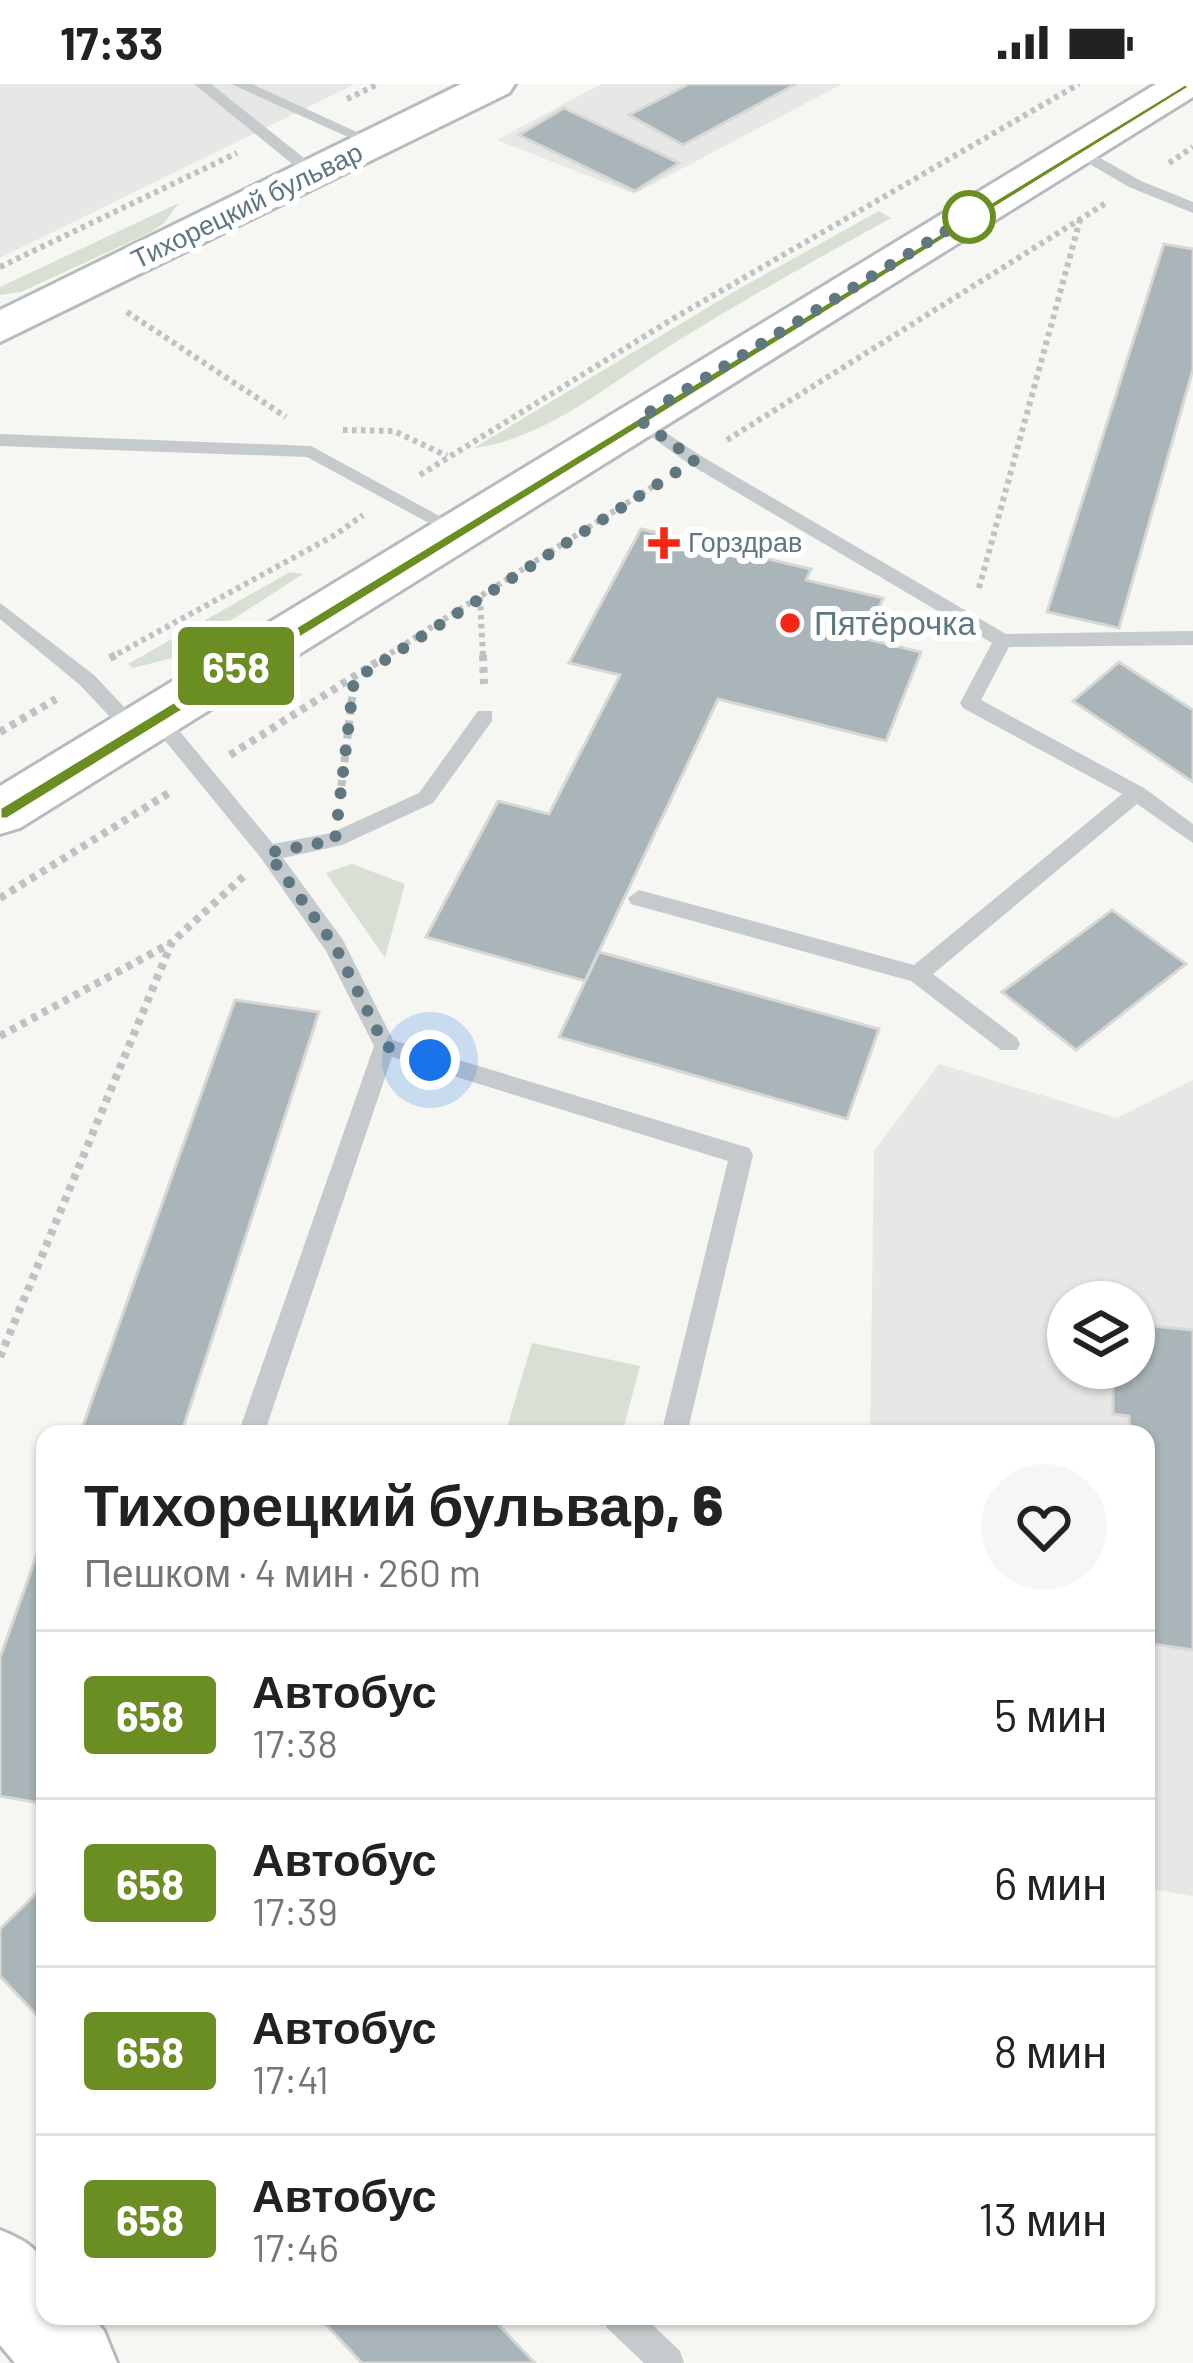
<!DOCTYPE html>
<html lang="ru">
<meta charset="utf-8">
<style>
:root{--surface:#fff;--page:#f6f6f6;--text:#222;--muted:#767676;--line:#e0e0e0}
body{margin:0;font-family:Barlow,sans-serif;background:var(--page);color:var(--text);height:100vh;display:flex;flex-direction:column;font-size:45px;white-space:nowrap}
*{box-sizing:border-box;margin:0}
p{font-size:39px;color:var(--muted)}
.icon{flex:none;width:66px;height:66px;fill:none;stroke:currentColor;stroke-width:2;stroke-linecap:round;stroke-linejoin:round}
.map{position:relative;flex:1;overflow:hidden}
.side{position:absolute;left:36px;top:1341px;width:1119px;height:900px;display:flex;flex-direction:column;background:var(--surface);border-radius:24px;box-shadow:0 3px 9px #0004}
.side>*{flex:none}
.badge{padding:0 24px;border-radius:9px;font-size:42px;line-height:78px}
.buttons{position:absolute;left:1047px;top:1197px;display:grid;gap:24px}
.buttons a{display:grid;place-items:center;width:108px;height:108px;border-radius:50%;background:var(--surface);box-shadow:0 3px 9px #0004;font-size:60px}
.you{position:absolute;width:60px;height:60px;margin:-30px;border:9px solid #fff;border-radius:50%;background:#1a73e8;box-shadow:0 0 0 18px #1a73e833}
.map>.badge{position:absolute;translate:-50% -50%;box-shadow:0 0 0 6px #fff}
.round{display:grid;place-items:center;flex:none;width:126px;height:126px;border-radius:63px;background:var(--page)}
.overview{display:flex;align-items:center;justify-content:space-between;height:204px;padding:0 48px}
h1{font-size:57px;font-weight:800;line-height:90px}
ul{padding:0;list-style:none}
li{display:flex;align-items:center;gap:36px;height:168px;padding:0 48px;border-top:3px solid var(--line)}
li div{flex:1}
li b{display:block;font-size:45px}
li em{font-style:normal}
li .badge{min-width:132px;font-weight:700;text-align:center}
.status{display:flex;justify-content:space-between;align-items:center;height:84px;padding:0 60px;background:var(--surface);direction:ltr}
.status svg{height:33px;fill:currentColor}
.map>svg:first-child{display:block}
.built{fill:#e7e7e6;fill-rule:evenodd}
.green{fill:#d8dfd3}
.building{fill:#a9b5b8;stroke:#d7d7d5;stroke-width:3}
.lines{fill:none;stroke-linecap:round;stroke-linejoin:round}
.secondary-casing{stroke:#b5bcbf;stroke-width:6}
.path-far1{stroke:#bec2c3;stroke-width:6;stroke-dasharray:4.5 4.5;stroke-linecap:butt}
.path{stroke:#bec2c3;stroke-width:8;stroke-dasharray:6 6;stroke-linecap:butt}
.lane{fill:#c5cacc;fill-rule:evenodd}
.secondary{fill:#fff;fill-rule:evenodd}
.line{fill:#6b8e23;stroke:#fff;stroke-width:3}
.walk{stroke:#5e7780;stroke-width:12;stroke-dasharray:0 21.6}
.stop-dot{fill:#fff;stroke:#6b8e23;stroke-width:6}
.poi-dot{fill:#f42714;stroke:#fff;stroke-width:4.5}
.labels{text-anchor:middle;stroke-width:12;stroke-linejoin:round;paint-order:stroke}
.far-street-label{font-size:27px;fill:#5e7780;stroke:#fff}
.far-poi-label{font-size:27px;fill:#5e7780;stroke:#fff;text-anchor:start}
.poi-label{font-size:33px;fill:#5e7780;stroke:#fff;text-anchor:start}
</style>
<div class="status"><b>17:33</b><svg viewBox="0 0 49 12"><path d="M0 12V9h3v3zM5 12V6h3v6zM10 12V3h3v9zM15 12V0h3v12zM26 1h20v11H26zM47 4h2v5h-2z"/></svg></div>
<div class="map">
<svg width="1193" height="2279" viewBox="0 0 1193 2279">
<rect width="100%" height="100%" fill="#f6f6f2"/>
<g class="built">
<polygon points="0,0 355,0 0,174"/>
<polygon points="601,0 842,0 634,110 497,56"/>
<path d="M939,980l178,54 76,-38v816l-47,-8v-454h-276l4,-283zM1068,1218h66v66h-66z"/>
</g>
<g class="green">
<polygon points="179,119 164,139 147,150 21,208 0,211 0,203"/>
<path d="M879,127l12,7c-72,40 -145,80 -215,124 -62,38 -129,97 -202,106l263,-158z"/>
<polygon points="290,488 303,490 172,574 133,584 128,580"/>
<polygon points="352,780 405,800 385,874 326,789"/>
<polygon points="532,1259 640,1282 622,1350 505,1350"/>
</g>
<g class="building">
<polygon points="689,0 796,0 683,61 629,31"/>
<polygon points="564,24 679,79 635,107 519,51"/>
<polygon points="1164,160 1193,165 1193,285 1119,544 1047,528"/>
<polygon points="641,445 811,485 806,496 883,514 866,555 921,568 886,657 718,615 585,897 426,853 498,717 549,730 620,591 569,579"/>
<polygon points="1119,578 1193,626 1193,698 1073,617"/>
<polygon points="1112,826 1186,880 1076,966 1002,908"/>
<polygon points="599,868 879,945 847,1035 559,953"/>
<polygon points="235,916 319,928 181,1350 80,1350"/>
<polygon points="1134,1240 1193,1246 1193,1566 1146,1559 1146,1350 1130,1350 1129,1332 1113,1330 1113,1284 1134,1284"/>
<polygon points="45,1448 45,1720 0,1712 0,1574"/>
<polygon points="45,1801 45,1940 0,1892 0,1845"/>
<polygon points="318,2232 490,2232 535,2279 362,2279"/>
</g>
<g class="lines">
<defs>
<g id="secondary">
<polygon points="461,0 515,0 509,9 0,258 0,226"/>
<polygon points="1156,0 1193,0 1193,13 20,744 0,750 0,702"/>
<path d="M0,2146c52,21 45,34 45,86h47l12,15 13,32h-102l-15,-18z"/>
</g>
</defs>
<use href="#secondary" class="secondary-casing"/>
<g class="path-far1">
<polyline points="347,15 378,0"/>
<polyline points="1169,79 1193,63"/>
<polyline points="0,183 237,69"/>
<polyline points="127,228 286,333"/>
<polyline points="343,346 394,347 447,372"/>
<polyline points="727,356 1106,119"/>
<polyline points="420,391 674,234 1079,0"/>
<polyline points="979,504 1080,136"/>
<polyline points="480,513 483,574"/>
<polyline points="110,574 335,451 363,431"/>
<polyline points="383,574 663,396"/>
</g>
<g class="path">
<polyline points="483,571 484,600"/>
<polyline points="110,574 116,571"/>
<polyline points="0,648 56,615"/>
<polyline points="230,671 388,571"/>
<polyline points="340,714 354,598"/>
<polyline points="0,814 172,707"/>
<polyline points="0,952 171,859"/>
<polyline points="0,1273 172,858 245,791"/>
</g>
<g class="lane">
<polygon points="194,0 211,0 319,86 319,92 307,92"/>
<polygon points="231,0 252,0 383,60 370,63"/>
<polygon points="1077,61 1141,97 1193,118 1193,129 1129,103 1071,69 1071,63"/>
<polygon points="638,330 701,372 1006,550 1193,547 1193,561 1009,563 981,616 1144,704 1193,740 1193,759 1137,720 933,890 1017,954 1020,960 1017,966 1001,966 911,897 631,820 628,814 639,806 914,881 1122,710 963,624 960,619 992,559 689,380 632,339 632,331"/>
<polygon points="0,350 311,362 467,447 458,453 451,451 307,373 0,362"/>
<polygon points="0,519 94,591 141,641 141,651 127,651 80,601 0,535"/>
<polygon points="156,625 163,627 273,760 331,749 419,709 478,627 492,627 492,637 433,719 342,761 283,774 343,856 393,956 749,1064 753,1071 687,1350 661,1350 728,1077 392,973 264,1350 238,1350 374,962 326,867 261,774 149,637 149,627"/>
<polygon points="603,2232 643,2232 680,2267 684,2279 644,2279 607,2244"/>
</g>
<use href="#secondary" class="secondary"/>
</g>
<polygon class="line" points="1185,0 1190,3 7,735 0,735 0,724"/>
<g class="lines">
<polyline class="walk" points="430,976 385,962 335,862 268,769 335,756 354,596 695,376 638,335 969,133"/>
</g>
<circle class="stop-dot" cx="969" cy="133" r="24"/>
<g class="poi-dot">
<path d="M658 441h12v12h12v12h-12v12h-12v-12h-12v-12h12z"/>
<circle cx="790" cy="539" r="12"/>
</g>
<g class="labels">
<g class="far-street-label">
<text transform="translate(247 122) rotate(-26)" y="9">Тихорецкий бульвар</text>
</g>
<g class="far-poi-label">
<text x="688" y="468">Горздрав</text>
</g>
<g class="poi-label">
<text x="814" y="551">Пятёрочка</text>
</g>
</g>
</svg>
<div class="buttons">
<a><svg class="icon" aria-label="layers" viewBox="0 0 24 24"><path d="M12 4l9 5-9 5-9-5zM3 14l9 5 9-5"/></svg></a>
</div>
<div class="you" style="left:430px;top:976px"></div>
<b class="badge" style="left:236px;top:582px;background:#6b8e23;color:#fff">658</b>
<section class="side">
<div class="overview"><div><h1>Тихорецкий бульвар, 6</h1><p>Пешком · 4 мин · 260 m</p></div><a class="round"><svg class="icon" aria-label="heart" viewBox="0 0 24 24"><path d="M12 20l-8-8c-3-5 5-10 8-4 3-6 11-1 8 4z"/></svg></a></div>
<ul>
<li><span class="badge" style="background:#6b8e23;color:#fff">658</span><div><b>Автобус</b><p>17:38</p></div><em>5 мин</em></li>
<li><span class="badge" style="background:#6b8e23;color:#fff">658</span><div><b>Автобус</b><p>17:39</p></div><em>6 мин</em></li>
<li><span class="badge" style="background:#6b8e23;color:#fff">658</span><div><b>Автобус</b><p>17:41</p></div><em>8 мин</em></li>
<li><span class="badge" style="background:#6b8e23;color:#fff">658</span><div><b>Автобус</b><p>17:46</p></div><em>13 мин</em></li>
</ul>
</section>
</div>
